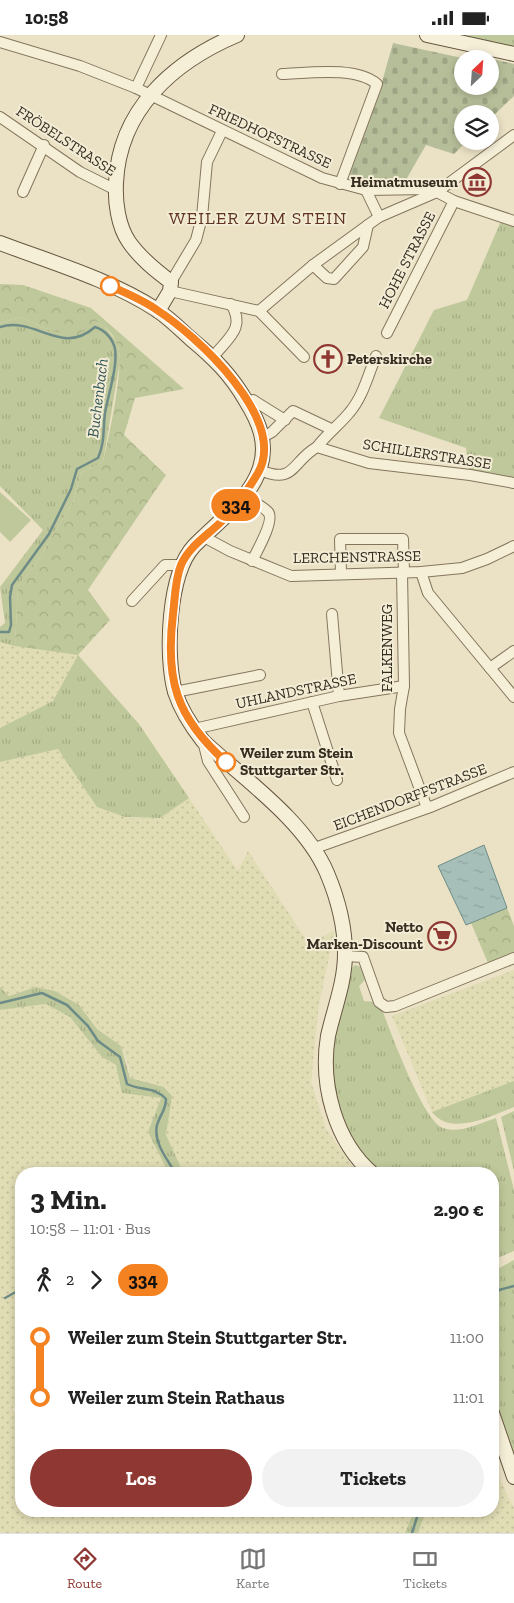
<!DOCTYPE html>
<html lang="de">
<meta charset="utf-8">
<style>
:root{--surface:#fff;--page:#f2f2f2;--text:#222;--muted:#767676;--line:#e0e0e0;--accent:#8f3732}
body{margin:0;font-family:"Zilla Slab",serif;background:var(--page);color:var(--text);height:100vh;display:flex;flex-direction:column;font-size:19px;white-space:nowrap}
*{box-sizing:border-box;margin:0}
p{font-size:16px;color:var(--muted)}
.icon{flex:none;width:28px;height:28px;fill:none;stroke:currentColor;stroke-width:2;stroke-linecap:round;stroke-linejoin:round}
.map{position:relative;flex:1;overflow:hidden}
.sheet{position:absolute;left:15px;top:1132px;width:484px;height:350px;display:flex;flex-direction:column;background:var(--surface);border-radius:20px;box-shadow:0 2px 8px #0003}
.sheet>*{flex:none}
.badge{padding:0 10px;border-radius:16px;font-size:18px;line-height:32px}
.needle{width:32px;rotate:25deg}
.tools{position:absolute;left:454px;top:15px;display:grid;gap:10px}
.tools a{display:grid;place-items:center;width:45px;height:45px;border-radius:50%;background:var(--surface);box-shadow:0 2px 8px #0003;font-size:25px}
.map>.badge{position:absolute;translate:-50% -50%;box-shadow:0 0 0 2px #fff}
.legs{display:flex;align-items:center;gap:8px;height:55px;padding:0 15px;font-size:16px}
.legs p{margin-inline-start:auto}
.overview{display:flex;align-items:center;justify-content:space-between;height:85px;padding:0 15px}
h1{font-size:28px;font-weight:800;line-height:38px}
.cta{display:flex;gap:10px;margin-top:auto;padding:10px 15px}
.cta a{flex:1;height:58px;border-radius:30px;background:var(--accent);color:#fff;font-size:20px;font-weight:800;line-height:58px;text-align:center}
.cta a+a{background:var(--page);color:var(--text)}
ul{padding:0 15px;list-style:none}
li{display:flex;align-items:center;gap:18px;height:60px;font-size:19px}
li i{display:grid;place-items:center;width:8px;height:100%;margin:0 6px;background:currentColor}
li i::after{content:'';width:12px;height:12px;margin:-6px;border:4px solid;border-radius:50%;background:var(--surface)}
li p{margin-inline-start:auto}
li:first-child i{background:linear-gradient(#0000 50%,currentColor 0)}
li:last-child i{background:linear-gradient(currentColor 50%,#0000 0)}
.status{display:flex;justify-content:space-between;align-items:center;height:35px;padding:0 25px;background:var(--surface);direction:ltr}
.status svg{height:14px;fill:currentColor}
.dock{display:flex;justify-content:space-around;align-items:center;height:70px;border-top:1px solid var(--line);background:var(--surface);font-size:14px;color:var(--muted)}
.dock a{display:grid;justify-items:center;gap:2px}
.dock .current{color:var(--accent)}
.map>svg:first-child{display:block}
.farmland{fill:url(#farmland-dots)}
.grass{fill:url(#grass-tufts)}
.forest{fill:url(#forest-crowns)}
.cemetery{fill:url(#cemetery-stones);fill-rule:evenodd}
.pitch{fill:#bfc89a}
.water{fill:url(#water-ripples);stroke:#6e8c87}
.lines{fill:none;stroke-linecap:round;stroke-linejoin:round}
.stream{stroke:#6e8c87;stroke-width:2.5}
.street-casing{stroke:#84755d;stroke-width:12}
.secondary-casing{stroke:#665640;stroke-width:16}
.street{stroke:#f6efd8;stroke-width:10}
.secondary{stroke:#f6efd8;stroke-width:14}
.line-1-casing{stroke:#fff;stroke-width:11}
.line-1{stroke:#f58220;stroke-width:8}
.stop-1-dot{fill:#fff;stroke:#f58220;stroke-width:2.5}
.labels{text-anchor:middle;stroke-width:4;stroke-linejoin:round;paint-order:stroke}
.street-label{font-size:15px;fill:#362c20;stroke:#f3ecd5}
.poi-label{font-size:15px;font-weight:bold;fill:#362c20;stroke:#f3ecd5;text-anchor:end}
.stop-label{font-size:15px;font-weight:bold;fill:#362c20;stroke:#f3ecd5;text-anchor:start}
.water-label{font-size:16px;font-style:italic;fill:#305454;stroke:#f3ecd5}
.quarter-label{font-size:18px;letter-spacing:1px;fill:#5f3322;stroke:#f3ecd5}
</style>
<div class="status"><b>10:58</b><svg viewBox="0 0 49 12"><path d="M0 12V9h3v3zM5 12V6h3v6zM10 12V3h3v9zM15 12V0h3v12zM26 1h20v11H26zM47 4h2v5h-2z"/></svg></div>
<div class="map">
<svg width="514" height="1498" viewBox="0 0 514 1498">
<defs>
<pattern id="farmland-dots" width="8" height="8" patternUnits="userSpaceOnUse" patternTransform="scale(1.25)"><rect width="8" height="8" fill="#e0dcb4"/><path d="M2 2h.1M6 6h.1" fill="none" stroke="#c1bd9a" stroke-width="1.8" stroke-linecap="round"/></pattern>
<pattern id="grass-tufts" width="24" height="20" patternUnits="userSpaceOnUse" patternTransform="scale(1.25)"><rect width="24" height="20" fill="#bfc89a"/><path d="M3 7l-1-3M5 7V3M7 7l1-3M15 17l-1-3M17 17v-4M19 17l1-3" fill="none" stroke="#a5ac84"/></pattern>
<pattern id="forest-crowns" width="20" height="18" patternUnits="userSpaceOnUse" patternTransform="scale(1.25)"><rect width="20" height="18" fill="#bfc89a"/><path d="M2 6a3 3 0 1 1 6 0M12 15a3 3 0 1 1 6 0" fill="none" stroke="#a5ac84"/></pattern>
<pattern id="cemetery-stones" width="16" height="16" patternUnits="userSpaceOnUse" patternTransform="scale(1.25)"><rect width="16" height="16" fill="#b6be99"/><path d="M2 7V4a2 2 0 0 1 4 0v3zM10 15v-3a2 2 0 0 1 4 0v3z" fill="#9da384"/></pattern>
<pattern id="water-ripples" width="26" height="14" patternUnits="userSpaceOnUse" patternTransform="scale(1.25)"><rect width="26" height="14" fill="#a7bfb9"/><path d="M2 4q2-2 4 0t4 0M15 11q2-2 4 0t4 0" fill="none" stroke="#90a49f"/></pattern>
</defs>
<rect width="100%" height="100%" fill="#ebe2c6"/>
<g class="farmland">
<polygon points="0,607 78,620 53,666 0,693"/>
<polygon points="58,713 97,772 129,783 160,783 189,763 238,836 248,816 309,909 335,895 319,969 311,1047 326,1094 358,1139 184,1139 166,1100 172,1061 165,1052 130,1043 129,1032 121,1011 97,994 79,970 55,956 36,952 9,961 0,952 0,727"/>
<polygon points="514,935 514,1046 432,1077 392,981"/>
<polygon points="46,969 70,982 102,1022 116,1030 123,1058 161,1063 148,1097 169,1139 21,1139 21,1360 12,1375 21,1381 21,1476 414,1476 405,1498 0,1498 0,975"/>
<polygon points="493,1415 500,1445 514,1473 514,1498 418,1498 426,1476 492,1476"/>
</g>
<g class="grass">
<polygon points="458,0 514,0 514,14"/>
<polygon points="501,186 514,190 514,444 469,435 466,413 379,383 434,275 467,265"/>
<polygon points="20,282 51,296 95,286 104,291 118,308 120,326 103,427 81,438 73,467 35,530 18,551 15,611 0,607 0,592 5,588 0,552 43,495 0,451 0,288"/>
<polygon points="78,620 139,689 189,763 160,783 125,782 97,772 58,714 0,727 0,693 53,666"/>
<path d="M355,930l6,2 4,13 -6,6 5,15 11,1 7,7c8,22 41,112 61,119 17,6 37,-5 53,-10l18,72v61l-21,9 -1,-86h-112c-37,-32 -54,-84 -47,-132 3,-25 13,-50 19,-74z"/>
<polygon points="0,952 9,961 36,952 55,956 79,970 97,994 121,1011 130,1043 164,1052 172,1061 166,1100 184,1139 169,1139 148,1097 161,1063 122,1058 116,1030 102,1022 70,982 46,969 0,975"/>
<path d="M514,1046v26c-23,9 -63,30 -82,5z"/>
<polygon points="514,1076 514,1136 501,1082"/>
<polygon points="514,1225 514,1427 493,1356 492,1237"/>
<polygon points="414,1476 426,1476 418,1498 405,1498"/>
</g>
<g class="forest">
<path d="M0,249l23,1 68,23 93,81 -49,9 -11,37 42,40 -78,115 22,30 -32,35 -63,-9 3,-60 17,-21 38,-63 8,-29 22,-11c5,-22 23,-100 14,-119 -4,-10 -13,-18 -22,-22l-17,14 -27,-4 -31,-14 -20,6z"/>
<polygon points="507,873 514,891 514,918 488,928 471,888"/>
</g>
<path class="cemetery" d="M393,8l69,15 9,-4 43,10v32l-24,23v-5h-28v27h5l-13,13 -28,-9 -23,40h-37l-18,-6 34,-97zM462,24h28v27h-28z"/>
<polygon class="pitch" points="0,457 31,485 10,507 0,497"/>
<polygon class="water" points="484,810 507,873 466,890 438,831"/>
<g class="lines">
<g class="stream">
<path d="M0,292c36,-11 61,30 95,0 10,3 18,12 20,22 3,17 -7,46 -10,64 -2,16 0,29 -7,45l-21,11 -6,20 -22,45 -37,51 -2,12 1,28 -2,7h-9"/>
<path d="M0,968l42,-10 25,12 21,21 10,15 22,16 7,27c14,7 27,2 39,15 0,11 -6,16 -9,26 -4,18 11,35 19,49"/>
<polyline points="5,1263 21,1254"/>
<polyline points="492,1269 499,1255 514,1251"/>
<polyline points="412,1498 419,1476"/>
</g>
<defs>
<g id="street">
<polyline points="0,7 80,31 136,53 322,143 366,155 428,154 437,157 514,100"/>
<path d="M282,39c26,-1 74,-8 95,10l-37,100"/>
<polyline points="136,53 161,0"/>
<polyline points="0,82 80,137 116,155"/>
<polyline points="366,155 379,182"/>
<polyline points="23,157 44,110"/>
<polyline points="313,230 327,243 334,244 363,212 368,190"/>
<polyline points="171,247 196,205 202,182 207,127 222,96"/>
<polyline points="170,256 259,276 304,322"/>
<polyline points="259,276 313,230 379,182 437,157 454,166 514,186"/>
<polyline points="387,298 454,166"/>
<path d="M213,322c15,-19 33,-29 18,-53"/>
<polyline points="248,368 253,365 256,367 285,385"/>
<polyline points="263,402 272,397 293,376 331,394"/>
<path d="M317,412c10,-13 22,-22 32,-34 14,-16 19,-38 27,-57"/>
<path d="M260,435c35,15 31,-8 57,-23l52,16 101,12 44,8"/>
<path d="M243,461c7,5 19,9 25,16 7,8 -11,39 -16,49"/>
<polyline points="204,502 230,516 291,541 421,537 462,533 487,524 514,511"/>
<polyline points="402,537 404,651 400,674 399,698 427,773"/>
<polyline points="421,537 428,558 514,662"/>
<polyline points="341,538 340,504 403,504 404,537"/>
<polyline points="132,566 165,530 181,530"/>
<polyline points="332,579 339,661"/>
<polyline points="490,633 514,616"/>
<polyline points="175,657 260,640"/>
<polyline points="312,667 337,745"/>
<polyline points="194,694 339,661 404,651"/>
<polyline points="203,706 208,726 244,782"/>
<polyline points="315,813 433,771 514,737"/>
<polyline points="345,921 363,922 379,967 386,972 395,971 514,923"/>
</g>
<g id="secondary">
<polyline points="427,0 514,19"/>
<path d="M0,208c53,20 109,36 157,67 12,8 23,19 34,29 23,19 40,36 55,62 13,21 22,42 14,67 -11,33 -43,54 -66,78 -26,28 -29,110 -19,146 6,18 17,35 28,49 41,38 102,80 124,132 11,26 18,53 18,81 0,28 -11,55 -17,82 -8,48 7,106 45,138"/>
<path d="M158,276l12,-20 1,-9c-16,-12 -31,-24 -42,-40 -11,-16 -14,-40 -13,-59 3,-73 57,-121 121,-148"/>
<polyline points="492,1378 514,1442"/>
</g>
</defs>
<use href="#street" class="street-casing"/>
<use href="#secondary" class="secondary-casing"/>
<use href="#street" class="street"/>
<use href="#secondary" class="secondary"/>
</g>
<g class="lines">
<defs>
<path id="line-1" d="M110,251c16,7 33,14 47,24 40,26 131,109 101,163 -10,17 -22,33 -36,48 -14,14 -33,25 -41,44 -6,15 -6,33 -8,49 -8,66 3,103 53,148"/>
</defs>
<use href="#line-1" class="line-1-casing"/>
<use href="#line-1" class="line-1"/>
</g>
<defs>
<symbol id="museum-ring" viewBox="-11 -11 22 22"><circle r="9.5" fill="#f3ecd5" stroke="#8f3732" stroke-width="1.5"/><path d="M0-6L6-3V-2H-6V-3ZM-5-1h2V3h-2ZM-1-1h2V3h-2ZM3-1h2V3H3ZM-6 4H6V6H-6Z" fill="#8f3732"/></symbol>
<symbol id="church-ring" viewBox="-11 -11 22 22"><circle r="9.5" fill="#f3ecd5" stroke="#8f3732" stroke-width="1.5"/><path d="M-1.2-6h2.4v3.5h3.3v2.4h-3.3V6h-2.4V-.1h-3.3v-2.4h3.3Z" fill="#8f3732"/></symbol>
<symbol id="supermarket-ring" viewBox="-11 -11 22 22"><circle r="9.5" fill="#f3ecd5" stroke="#8f3732" stroke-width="1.5"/><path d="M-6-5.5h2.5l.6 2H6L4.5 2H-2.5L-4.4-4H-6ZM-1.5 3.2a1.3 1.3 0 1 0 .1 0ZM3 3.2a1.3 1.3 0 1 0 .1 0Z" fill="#8f3732"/></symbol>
</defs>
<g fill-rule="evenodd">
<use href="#museum-ring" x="461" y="131" width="32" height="32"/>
<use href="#church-ring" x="312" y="308" width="32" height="32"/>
<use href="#supermarket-ring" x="426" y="885" width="32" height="32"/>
</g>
<g class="stop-1-dot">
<circle cx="110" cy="251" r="9"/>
<circle cx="226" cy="727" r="9"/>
</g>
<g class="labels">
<g class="street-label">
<text transform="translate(270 101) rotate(25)" y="5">FRIEDHOFSTRASSE</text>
<text transform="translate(66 106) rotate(33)" y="5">FRÖBELSTRASSE</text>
<text transform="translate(407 225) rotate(-63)" y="5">HOHE STRASSE</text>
<text transform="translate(427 419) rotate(9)" y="5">SCHILLERSTRASSE</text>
<text transform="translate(357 522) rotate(-1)" y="5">LERCHENSTRASSE</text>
<text transform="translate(387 613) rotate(-90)" y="5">FALKENWEG</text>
<text transform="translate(296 656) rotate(-12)" y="5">UHLANDSTRASSE</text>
<text transform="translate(410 762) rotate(-21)" y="5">EICHENDORFFSTRASSE</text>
</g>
<g class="poi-label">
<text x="458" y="152">Heimatmuseum</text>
<text x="347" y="329" text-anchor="start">Peterskirche</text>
<text x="423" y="897">Netto<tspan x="423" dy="17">Marken-Discount</tspan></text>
</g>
<g class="stop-label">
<text x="240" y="723">Weiler zum Stein<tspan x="240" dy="17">Stuttgarter Str.</tspan></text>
</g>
<g class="water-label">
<text transform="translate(97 363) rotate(-83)" y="6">Buchenbach</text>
</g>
<g class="quarter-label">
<text x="258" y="189">WEILER ZUM STEIN</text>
</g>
</g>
</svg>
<div class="tools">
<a><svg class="needle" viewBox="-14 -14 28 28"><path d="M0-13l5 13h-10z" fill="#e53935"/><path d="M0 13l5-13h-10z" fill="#767676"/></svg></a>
<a><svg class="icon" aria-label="layers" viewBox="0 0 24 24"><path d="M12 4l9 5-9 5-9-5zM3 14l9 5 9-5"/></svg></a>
</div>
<b class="badge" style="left:236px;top:470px;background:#f58220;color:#111">334</b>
<section class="sheet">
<div class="overview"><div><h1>3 Min.</h1><p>10:58 – 11:01 · Bus</p></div><b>2.90 €</b></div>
<div class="legs"><svg class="icon" aria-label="walk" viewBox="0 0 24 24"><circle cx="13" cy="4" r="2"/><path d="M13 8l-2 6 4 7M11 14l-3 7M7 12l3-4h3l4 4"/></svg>2<svg class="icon" aria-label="forward" viewBox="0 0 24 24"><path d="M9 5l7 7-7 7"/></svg><b class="badge" style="background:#f58220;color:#111">334</b></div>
<ul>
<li><i style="color:#f58220"></i><b>Weiler zum Stein Stuttgarter Str.</b><p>11:00</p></li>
<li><i style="color:#f58220"></i><b>Weiler zum Stein Rathaus</b><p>11:01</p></li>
</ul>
<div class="cta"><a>Los</a><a>Tickets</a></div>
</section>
</div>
<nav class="dock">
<a class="current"><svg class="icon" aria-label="directions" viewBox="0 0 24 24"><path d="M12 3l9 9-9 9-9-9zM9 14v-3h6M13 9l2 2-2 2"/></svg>Route</a>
<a><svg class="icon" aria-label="map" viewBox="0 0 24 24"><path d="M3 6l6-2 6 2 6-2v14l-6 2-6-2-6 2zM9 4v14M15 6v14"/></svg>Karte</a>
<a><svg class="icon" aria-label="tickets" viewBox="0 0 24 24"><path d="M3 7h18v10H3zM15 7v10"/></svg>Tickets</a>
</nav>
